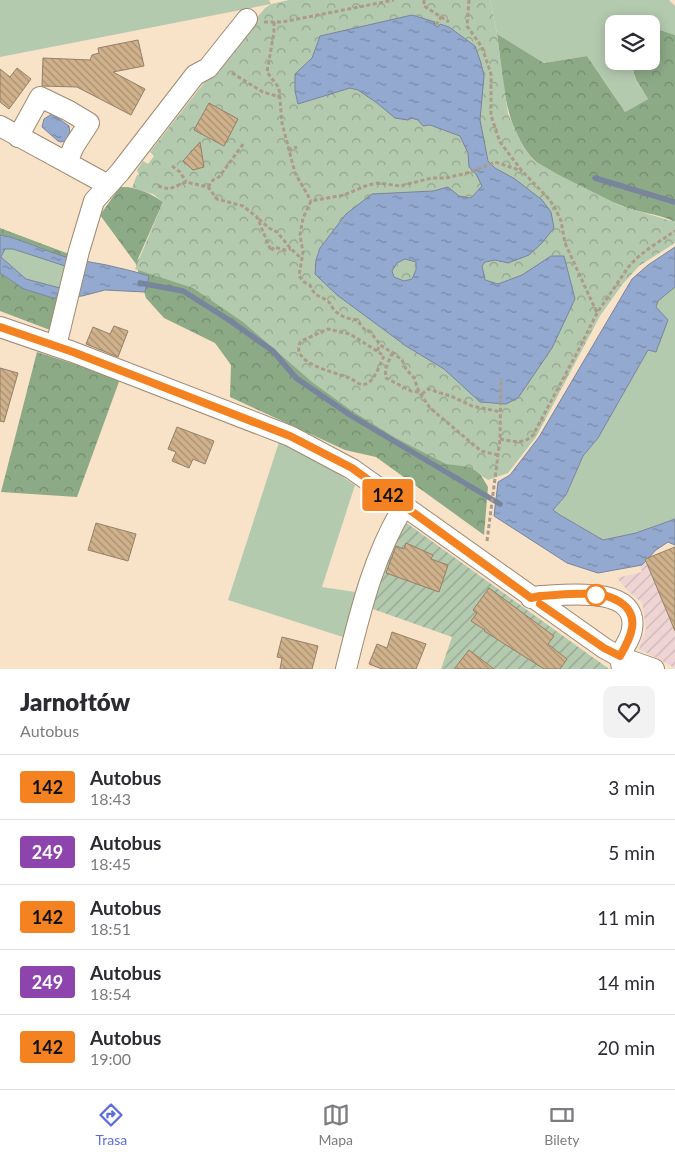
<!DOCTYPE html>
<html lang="pl">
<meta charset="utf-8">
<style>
:root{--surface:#fff;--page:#f2f2f3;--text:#2b2b33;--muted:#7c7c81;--line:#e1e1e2;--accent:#5b6de4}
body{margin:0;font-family:Lato,sans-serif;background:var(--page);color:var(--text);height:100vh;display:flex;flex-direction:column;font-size:19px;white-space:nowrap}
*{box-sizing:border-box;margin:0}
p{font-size:16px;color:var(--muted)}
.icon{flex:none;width:28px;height:28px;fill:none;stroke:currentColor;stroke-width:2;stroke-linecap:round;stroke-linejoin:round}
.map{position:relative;height:669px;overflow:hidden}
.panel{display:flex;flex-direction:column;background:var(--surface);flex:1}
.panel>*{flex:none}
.badge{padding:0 10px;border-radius:4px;font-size:18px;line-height:32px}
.buttons{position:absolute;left:605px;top:15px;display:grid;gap:10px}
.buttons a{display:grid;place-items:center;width:55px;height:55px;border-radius:10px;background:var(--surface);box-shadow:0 2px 12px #0003;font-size:25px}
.map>.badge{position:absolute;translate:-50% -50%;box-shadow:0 0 0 2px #fff}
.round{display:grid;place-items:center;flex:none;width:52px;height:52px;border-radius:10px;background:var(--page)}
.head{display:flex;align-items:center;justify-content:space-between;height:85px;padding:0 20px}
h1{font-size:24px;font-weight:800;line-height:38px}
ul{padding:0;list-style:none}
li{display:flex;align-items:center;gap:15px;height:65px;padding:0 20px;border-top:1px solid var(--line)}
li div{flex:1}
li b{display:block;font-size:19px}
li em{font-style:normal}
li .badge{min-width:55px;font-weight:700;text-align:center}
.menu{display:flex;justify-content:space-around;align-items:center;height:70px;border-top:1px solid var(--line);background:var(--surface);font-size:14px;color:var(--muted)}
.menu a{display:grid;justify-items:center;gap:2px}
.menu .current{color:var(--accent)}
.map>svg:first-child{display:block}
.industrial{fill:url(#industrial-furrows)}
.grass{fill:#b4caaf}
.forest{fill:url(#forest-crowns)}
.park{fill:url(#park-crowns)}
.garden{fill:url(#garden-furrows)}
.water{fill:url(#water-ripples);stroke:#78859c;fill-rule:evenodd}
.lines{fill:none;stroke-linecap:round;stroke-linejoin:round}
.stream{stroke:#78859c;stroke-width:5.5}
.building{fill:url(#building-back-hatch);stroke:#948068}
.minor-casing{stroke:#9f8a72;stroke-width:22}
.path{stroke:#ac9b87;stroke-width:3;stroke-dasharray:4 2.5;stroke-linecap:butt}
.minor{stroke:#fff;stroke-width:20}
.line-casing{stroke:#fff;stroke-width:11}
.line{stroke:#f58220;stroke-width:8}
.stop-dot{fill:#fff;stroke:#f58220;stroke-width:2.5}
</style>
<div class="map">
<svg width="675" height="669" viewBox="0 0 675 669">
<defs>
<pattern id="industrial-furrows" width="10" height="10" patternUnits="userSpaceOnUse" patternTransform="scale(1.25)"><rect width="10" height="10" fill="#efd4d4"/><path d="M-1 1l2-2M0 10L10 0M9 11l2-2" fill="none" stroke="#ceb6b6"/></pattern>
<pattern id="forest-crowns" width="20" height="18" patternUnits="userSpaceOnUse" patternTransform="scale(1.25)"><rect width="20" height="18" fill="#8caa86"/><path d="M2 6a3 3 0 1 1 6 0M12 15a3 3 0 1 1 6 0" fill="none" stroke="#738b6d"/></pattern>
<pattern id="park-crowns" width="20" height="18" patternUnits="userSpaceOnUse" patternTransform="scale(1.25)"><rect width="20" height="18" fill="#b4caaf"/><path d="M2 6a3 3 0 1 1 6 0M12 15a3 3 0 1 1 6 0" fill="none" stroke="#93a48e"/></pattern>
<pattern id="garden-furrows" width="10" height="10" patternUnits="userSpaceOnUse" patternTransform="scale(1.25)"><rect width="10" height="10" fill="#b4caaf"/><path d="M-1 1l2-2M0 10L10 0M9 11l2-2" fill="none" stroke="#93a48e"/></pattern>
<pattern id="water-ripples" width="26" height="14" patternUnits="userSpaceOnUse" patternTransform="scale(1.25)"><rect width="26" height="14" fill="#94a9cf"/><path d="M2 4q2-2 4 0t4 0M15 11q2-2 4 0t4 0" fill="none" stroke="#7a8aa8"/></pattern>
<pattern id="building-back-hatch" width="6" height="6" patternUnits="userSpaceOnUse" patternTransform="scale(1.25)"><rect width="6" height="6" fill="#cfb18c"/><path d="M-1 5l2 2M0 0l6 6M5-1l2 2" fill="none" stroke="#a99072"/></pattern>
</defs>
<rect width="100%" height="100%" fill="#f8e2c8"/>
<polygon class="industrial" points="675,547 675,668 639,649 646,629 642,603 627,590 617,578 642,572 638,562"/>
<g class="grass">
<polygon points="0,0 269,0 271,4 0,57"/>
<polygon points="490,0 669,0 675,6 675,35 651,27 651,24 614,24 614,61 631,61 636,81 648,99 625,112 587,56 544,63 497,34"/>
<polygon points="4,249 13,249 66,266 60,289 26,279 1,257"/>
<polygon points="675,287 675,519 636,533 603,540 560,515 553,510 566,495 583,456 598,438 648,350 656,352 656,308 658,301"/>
<polygon points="279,442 328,467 355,485 322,587 362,593 346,638 228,600"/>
</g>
<g class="forest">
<path d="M651,27l24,8v187c-17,-9 -38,-9 -55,-17 -16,-6 -79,-36 -88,-47 -29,-34 -29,-81 -35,-124l47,29 43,-7 38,56 23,-13 -12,-19 -5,-19h20z"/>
<path d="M120,187c15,-1 31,6 43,15l-26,59 23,-28 304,214 24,40 -4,48 -108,-78 -31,-7 -115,-53 1,-32 -16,-22 -51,-25 -18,-20 -10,-34 -36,-49z"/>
<path d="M0,228l69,26 -1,4c-23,-7 -44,-19 -68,-23z"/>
<polygon points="0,273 24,289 53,298 57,298 50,330 0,311"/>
<polygon points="37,352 120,379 77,497 1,492"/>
</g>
<polygon class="park" points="289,0 490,0 497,34 508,114 523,146 533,160 559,175 621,206 675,222 675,243 639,266 622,285 600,316 536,437 508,473 488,480 470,467 446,464 394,437 352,411 312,382 243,322 193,288 135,269 163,202 153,194 132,188 137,175 139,175 137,170 143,161 148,164 154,156 150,152 221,61 265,8 271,4"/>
<polygon class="garden" points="401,519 609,669 441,669 452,637 370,608"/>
<g class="water">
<path d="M412,15l23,7 -1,3 4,2 2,-3 9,3 26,19 6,17 3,13 -4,44 8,41 7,7 20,11 27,21 9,12 3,16 -12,15 -13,12 -21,8 -13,-3 -10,2 -3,4 3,14 13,4 24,-9 29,-19h13l11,43 -23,49 -34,50 -12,6 -26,-2 -36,-33 -38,-23 -69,-51 -22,-21 1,-14 4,-12 26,-34 26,-20 61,-3 15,-4 11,9 12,2 11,-12 -6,-12 -7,-7 -1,-14 -8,-17 -30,-11 -7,1 -5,-6 -7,-2 -3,2 -13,-2 -18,-15 -19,-13 -8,-2 -52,16 -3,-13v-17l17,-16 8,-22zM405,259l11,3v8l-4,9 -8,2 -10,-4 -2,-6 5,-8z"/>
<polygon points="52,114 69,126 70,134 68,140 61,142 58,141 42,127 44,119"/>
<path d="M0,235c23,4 44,16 66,22 18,5 36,6 53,11 10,2 20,5 30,8l-4,16 -40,-2 -23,6 -29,2 -29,-9 -24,-16zM5,249h8l52,17 -5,22 -34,-9 -25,-22z"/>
<polygon points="675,247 675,287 658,301 656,307 668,320 656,352 648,350 598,438 583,456 566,495 553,510 560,515 603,540 636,533 675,519 675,545 668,542 656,550 642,565 598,573 567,563 494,516 498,482 510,475 539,437 632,279 648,265"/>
</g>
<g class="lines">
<g class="stream">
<polyline points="595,178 675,202"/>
<polyline points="140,283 183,291 229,320 273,351 296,378 350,415 500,504"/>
</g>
</g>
<g class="building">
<polygon points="138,40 144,66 113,72 145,89 131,115 77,87 42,86 43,58 90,60 92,55 99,53 98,48"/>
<polygon points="17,68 31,79 9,109 0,102 0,69 10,77"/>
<polygon points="209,103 238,119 224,146 194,130"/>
<polygon points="200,142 204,167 193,170 183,161"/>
<polygon points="114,326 128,331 118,357 86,344 93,327 110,334"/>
<polygon points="0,368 18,373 4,422 0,421"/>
<polygon points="177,427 214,441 205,464 193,459 189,468 172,461 176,452 168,449"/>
<polygon points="96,523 136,534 128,561 88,550"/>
<polygon points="406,543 433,555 431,559 448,565 439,592 386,573 396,546 404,549"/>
<polygon points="675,547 675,631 645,559"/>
<polygon points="489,588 554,636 548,644 567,659 560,669 544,669 484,631 485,630 471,621 477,613 473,610"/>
<polygon points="392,632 426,644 416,669 382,669 369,664 377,644 387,648"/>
<polygon points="282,637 318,646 312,669 280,669 282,658 277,657"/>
<polygon points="469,650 494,669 454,669"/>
</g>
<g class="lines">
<defs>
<g id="minor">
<polyline points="0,126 108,185"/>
<polyline points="18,137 40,97 69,111 89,123 74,146 67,162"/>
<polyline points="0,327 73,352 290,436 352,469 604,648 620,657 654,669"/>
<polyline points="56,346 79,251 94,201 120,172 195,75 208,68 247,19"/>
<path d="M531,598l9,-2c26,-1 99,-11 92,33 -1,11 -11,21 -12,28 0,3 2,9 2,12"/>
<path d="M346,669c14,-56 27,-113 58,-163"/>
</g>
</defs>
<use href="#minor" class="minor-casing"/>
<g class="path">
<polyline points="424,0 424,6 449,22"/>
<polyline points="469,0 467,26 482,47 491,74 491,115 496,131 500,142 522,171 549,199 556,210 561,221 565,243 597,313"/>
<polyline points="264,22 282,22 394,0"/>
<polyline points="274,22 274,32 267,72 279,88 282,123 295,173 311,201"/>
<polyline points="436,25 441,17"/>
<polyline points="232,73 263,92 280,97"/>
<polyline points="288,150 297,147"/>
<polyline points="172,166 180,172 186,182"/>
<polyline points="158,186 169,189 186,182 208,187 217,199 243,206 257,217 271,251 274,247 285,250 291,249"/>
<polyline points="208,187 213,180 219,177 244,143"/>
<polyline points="259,219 269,228 277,232 291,249 301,258"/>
<path d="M377,351l-27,-17 -22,-5 -27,12c-13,22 33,31 46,36 8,2 12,11 21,6 7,-4 12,-19 16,-27l-7,-5 3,-6"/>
<path d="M393,353c-4,7 -9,16 -7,25l25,13 8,1"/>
<polyline points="422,394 428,389 453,397 472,406 501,412"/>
<path d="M500,439c12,2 24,6 33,-4l46,-86 18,-36 30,-44c12,-16 32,-27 48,-38"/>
<path d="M498,455l-17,-4 -51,-43 -11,-16 -5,-14 -8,-9 -4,-9 -9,-7 -13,-8 -4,-6 -6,-7 -6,-3 -7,-9c-10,-1 -20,-5 -25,-13 -2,-3 -1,-4 -5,-6 -9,-8 -10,-1 -17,-16l-6,-3 -5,-6 4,-24 -3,-17 3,-17 8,-17 33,-6 24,-10 11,-2 21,3 32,-8h14l25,-6 24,-10 27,9"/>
<polyline points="487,541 500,439 501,378"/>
</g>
<use href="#minor" class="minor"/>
</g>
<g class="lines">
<defs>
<path id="line" d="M0,327l73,25 217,84 62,32 179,130 9,-2c18,-1 45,-4 62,-1 6,1 13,4 18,7 22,14 10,37 0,54l-16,-8 -64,-44"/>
</defs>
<use href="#line" class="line-casing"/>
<use href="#line" class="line"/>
</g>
<circle class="stop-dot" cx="596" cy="595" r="10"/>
</svg>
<div class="buttons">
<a><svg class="icon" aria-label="layers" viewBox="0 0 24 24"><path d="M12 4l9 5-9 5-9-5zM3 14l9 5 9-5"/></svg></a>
</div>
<b class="badge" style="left:388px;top:495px;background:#f58220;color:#111">142</b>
</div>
<section class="panel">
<div class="head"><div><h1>Jarnołtów</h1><p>Autobus</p></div><a class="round"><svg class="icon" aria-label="heart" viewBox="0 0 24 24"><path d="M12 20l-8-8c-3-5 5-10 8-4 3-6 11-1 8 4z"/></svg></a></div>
<ul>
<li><span class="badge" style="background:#f58220;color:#111">142</span><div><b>Autobus</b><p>18:43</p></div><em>3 min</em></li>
<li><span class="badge" style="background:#8e44ad;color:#fff">249</span><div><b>Autobus</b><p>18:45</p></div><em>5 min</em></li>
<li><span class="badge" style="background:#f58220;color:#111">142</span><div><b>Autobus</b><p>18:51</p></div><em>11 min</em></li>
<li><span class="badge" style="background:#8e44ad;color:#fff">249</span><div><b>Autobus</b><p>18:54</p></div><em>14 min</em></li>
<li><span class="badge" style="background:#f58220;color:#111">142</span><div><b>Autobus</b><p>19:00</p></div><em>20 min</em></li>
</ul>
</section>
<nav class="menu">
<a class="current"><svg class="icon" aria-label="directions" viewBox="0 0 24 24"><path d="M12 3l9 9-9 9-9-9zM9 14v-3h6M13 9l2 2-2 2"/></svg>Trasa</a>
<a><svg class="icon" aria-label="map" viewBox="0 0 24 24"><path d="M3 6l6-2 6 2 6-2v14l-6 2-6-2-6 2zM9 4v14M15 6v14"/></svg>Mapa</a>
<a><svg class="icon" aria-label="tickets" viewBox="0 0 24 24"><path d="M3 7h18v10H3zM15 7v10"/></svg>Bilety</a>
</nav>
